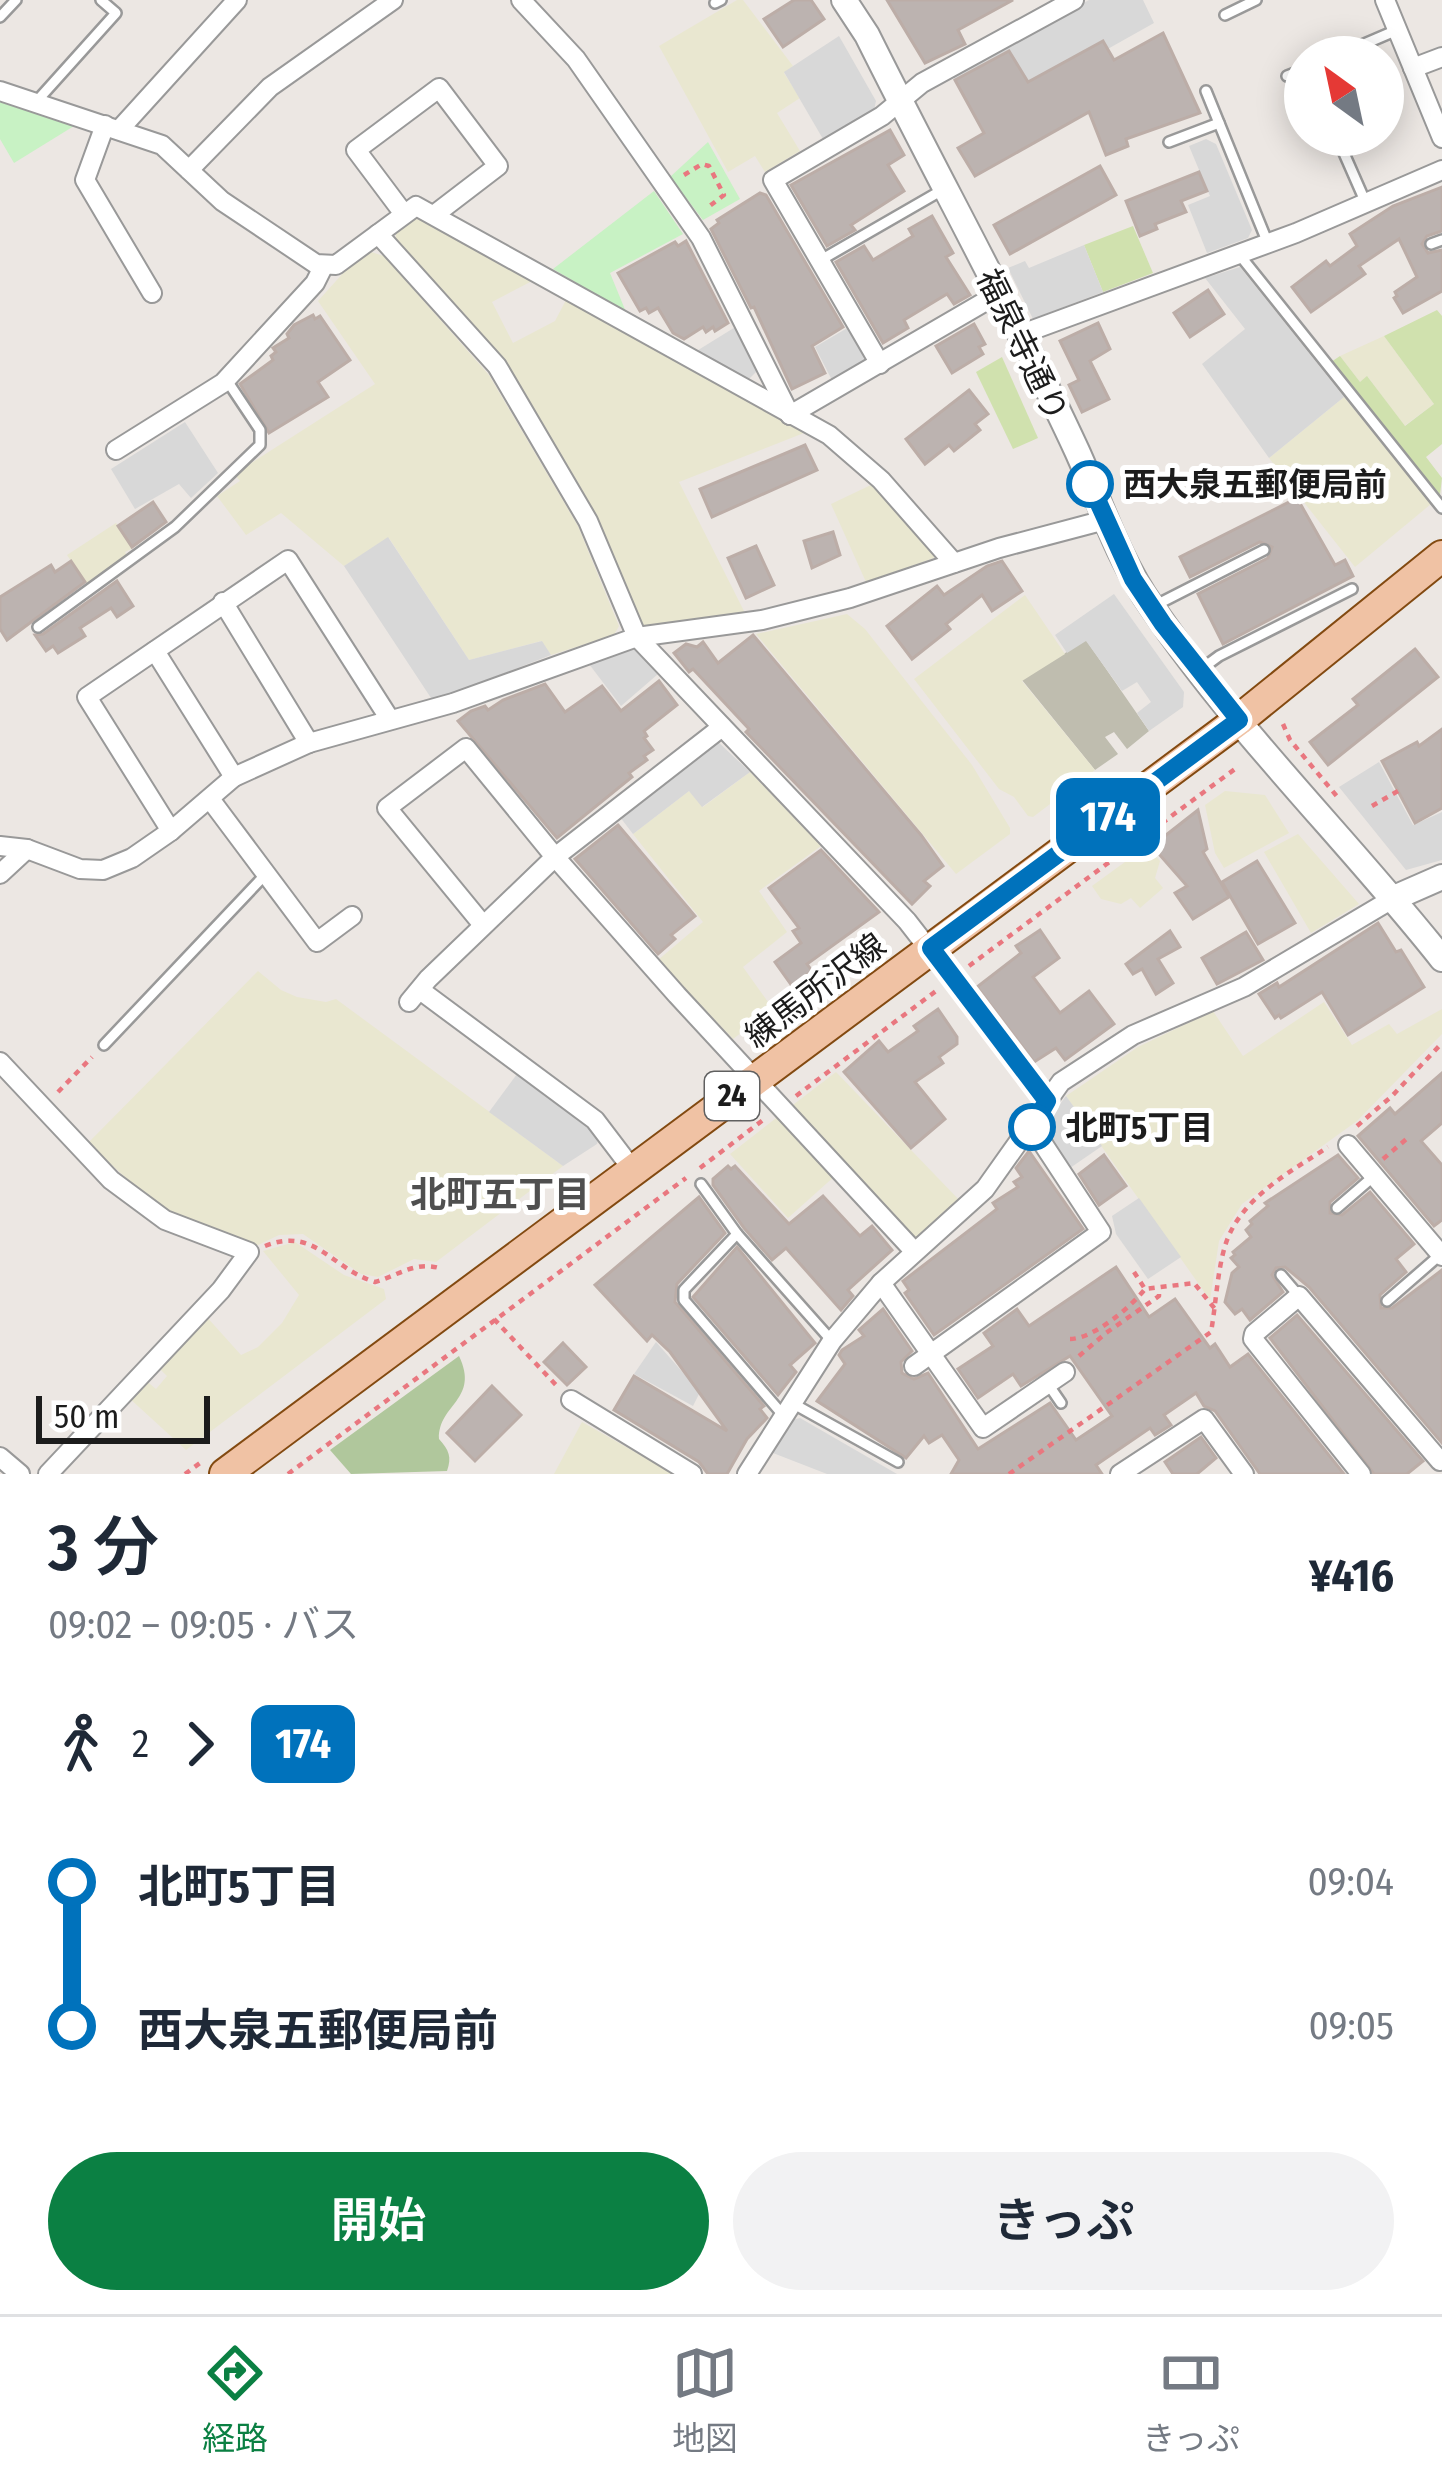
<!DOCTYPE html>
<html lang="ja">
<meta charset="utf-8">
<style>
:root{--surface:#fff;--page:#f2f2f3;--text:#1f2937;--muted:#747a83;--line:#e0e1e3;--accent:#0b8043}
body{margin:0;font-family:"Fira Sans Condensed","Noto Sans JP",sans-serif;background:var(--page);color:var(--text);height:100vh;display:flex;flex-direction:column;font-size:45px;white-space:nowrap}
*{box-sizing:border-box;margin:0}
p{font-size:39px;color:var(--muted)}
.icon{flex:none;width:66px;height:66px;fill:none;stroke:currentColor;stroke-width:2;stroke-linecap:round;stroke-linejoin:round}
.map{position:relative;height:1474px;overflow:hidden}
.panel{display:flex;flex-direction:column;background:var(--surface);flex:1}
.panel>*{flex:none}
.badge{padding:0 24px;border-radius:18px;font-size:42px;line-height:78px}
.needle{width:78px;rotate:327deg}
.tools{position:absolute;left:1284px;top:36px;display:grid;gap:24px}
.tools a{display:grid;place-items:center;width:120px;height:120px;border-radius:50%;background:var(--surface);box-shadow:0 6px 30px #0003;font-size:60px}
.scale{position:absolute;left:36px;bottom:30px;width:174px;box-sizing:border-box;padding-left:12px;border:6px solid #1c1c1c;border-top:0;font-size:33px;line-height:42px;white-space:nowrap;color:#1c1c1c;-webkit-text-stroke:9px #fff;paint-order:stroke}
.map>.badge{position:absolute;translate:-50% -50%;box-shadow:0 0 0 6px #fff}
.legs{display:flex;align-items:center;gap:18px;height:132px;padding:0 48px;font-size:39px}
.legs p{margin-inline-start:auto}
.headline{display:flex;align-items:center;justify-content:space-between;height:204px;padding:0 48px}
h1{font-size:66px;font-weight:600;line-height:90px}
.primary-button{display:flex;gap:24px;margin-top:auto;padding:24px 48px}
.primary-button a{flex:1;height:138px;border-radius:72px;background:var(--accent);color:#fff;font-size:48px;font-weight:600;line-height:138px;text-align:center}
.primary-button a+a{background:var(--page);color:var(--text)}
ul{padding:0 48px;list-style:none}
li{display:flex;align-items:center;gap:42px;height:144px;font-size:45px}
li i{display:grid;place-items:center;width:18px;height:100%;margin:0 15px;background:currentColor}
li i::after{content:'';width:30px;height:30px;margin:-15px;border:9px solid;border-radius:50%;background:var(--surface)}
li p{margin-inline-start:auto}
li:first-child i{background:linear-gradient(#0000 50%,currentColor 0)}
li:last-child i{background:linear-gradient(currentColor 50%,#0000 0)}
.menu{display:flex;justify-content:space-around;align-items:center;height:168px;border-top:3px solid var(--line);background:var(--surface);font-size:33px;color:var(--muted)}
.menu a{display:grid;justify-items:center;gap:6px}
.menu .on{color:var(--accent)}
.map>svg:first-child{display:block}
.construction{fill:#bfbdaf}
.farmland{fill:#e9e7d0}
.grass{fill:#d0e1ae}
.forest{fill:#b0c79c}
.park{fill:#c8f2c4}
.parking{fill:#d8d8d8}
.building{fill:#bcb3b0;stroke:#bcada7;stroke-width:3}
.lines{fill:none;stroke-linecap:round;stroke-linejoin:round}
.service-casing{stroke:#999;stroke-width:14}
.minor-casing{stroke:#999;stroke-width:22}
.tertiary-casing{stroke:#999;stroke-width:28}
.primary-casing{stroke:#834a11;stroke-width:34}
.path{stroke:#e9777f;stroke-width:4.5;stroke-dasharray:6 6;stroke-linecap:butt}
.service{stroke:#fff;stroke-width:9}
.minor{stroke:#fff;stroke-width:18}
.tertiary{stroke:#fff;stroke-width:24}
.primary{stroke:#f0c2a4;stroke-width:30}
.line-1-casing{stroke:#fff;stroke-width:27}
.line-1{stroke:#0072bc;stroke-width:18}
.stop-1-dot{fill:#fff;stroke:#0072bc;stroke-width:6}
.labels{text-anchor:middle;stroke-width:10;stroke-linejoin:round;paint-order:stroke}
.shield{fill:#fff;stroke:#606060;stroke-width:3}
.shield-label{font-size:30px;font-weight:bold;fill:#1c1c1c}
.street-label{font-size:33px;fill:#1c1c1c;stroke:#fff}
.stop-label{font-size:33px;font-weight:bold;fill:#1c1c1c;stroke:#fff;text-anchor:start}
.neighbourhood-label{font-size:36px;font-weight:bold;fill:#4f4f4f;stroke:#fff}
</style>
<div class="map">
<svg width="1442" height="1474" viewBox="0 0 1442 1474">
<rect width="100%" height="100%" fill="#ece7e3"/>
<polygon class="construction" points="1086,640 1149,731 1127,749 1114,732 1105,737 1118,754 1095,770 1022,680"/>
<g class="farmland">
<polygon points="737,0 743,0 793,66 784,73 800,98 777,113 800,151 765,172 755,156 728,172 659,46"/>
<polygon points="422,219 534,280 492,302 513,343 555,321 566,300 809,431 679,482 746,615 648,629 638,622 596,517 504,362 396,242 396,229 410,220"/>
<polygon points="371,252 384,256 489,375 578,526 619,626 614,635 551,655 541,641 469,660 389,538 344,566 281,513 246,535 217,496 240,481 234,474 375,384 318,301 344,272"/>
<polygon points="1384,336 1434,404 1404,426 1368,377 1360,382 1340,356"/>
<polygon points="1344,397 1431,504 1355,567 1269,458"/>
<polygon points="873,484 934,552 934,558 866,582 831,504"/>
<polygon points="116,523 133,548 125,552 128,557 87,585 67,555"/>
<polygon points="1025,595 1065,654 1022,681 1095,770 1033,817 1028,816 1014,797 999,789 914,679"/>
<polygon points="847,614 865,629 972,765 1010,828 1010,834 956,874 756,634"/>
<polygon points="750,772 821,846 759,891 787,932 743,967 773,1009 733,1039 658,960 703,922 633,834 689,791 703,807"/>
<polygon points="1225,791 1265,795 1289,833 1224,868 1215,853 1205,805"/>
<polygon points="1298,834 1359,904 1311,933 1264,852"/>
<polygon points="1147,846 1160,861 1155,878 1163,888 1140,908 1131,898 1121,904 1101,899 1092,886"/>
<polygon points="258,971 281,990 297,997 326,1002 336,999 563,1166 436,1262 414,1259 378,1277 361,1274 303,1234 279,1235 256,1246 177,1219 140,1191 88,1143"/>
<polygon points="1324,1002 1352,1045 1389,1024 1397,1034 1442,1009 1442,1034 1357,1121 1242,1204 1219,1241 1210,1300 1066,1096 1138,1047 1213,1011 1243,1056"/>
<polygon points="836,1072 962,1203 915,1241 789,1108"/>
<polygon points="780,1115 836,1175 788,1218 730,1154"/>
<polygon points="295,1242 344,1275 384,1289 386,1299 186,1450 128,1397 144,1379 156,1389 167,1376 156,1365 205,1315 241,1355 258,1347 282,1323 299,1295 263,1251"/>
<polygon points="582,1422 674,1474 554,1474"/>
</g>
<g class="grass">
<polygon points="1133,226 1153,273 1103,292 1084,245"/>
<polygon points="1437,310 1442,316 1442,444 1426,457 1442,478 1440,495 1331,362 1340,356 1360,382 1367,376 1405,426 1434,404 1384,336"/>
<polygon points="1002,357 1038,438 1013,449 976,372"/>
</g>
<path class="forest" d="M459,1356c21,44 -21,48 -20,83 10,11 13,18 8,32l-96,3 -21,-24z"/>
<g class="park">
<polygon points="0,102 74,126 14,163 0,139"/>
<polygon points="708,142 740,199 703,220 670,177"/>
<polygon points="654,191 683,234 610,273 626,312 553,269"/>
</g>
<g class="parking">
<polygon points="1089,0 1143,0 1154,23 981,120 978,115 975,116 953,77"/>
<polygon points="839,36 876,101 874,110 823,139 784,72"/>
<polygon points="1206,139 1216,144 1252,230 1248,238 1207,253 1188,205 1210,196 1189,146"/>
<polygon points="1084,245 1103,292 1033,319 1008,268 1025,261 1029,268"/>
<polygon points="1240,267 1344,397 1269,458 1202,364 1245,329 1205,278"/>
<polygon points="737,326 758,370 746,382 695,352"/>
<polygon points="849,327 865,356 863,367 834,384 815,347"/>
<polygon points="185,422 218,473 191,498 179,484 135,509 111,469"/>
<polygon points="388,537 469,660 542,641 551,655 433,701 344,566"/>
<polygon points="1114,594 1184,692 1183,707 1149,731 1137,713 1151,702 1137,682 1122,691 1086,641 1067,653 1055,635"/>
<polygon points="635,649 658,674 621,706 589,664"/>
<polygon points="717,741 750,772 702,807 689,791 633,834 620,817"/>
<polygon points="1379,762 1413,825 1442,812 1442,860 1406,870 1339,787"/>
<polygon points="517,1074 599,1136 597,1144 563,1166 489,1112"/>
<polygon points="1066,1096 1102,1146 1070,1168 1046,1131 1046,1123"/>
<polygon points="1139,1198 1181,1257 1148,1279 1116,1234 1112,1216"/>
<polygon points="656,1342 700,1392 693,1406 634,1374"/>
<polygon points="800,1418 897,1474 827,1474 773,1453 791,1420"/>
</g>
<g class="building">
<polygon points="794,0 811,0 824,19 783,47 764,19"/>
<polygon points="887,0 1013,0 958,30 965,44 925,63"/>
<polygon points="1163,33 1200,113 1126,139 1128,146 1106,155 1089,112 975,176 958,148 984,133 955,80 1009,51 1028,82 1103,41 1114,60"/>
<polygon points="890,130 904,155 888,165 904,191 851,225 855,230 827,246 791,185"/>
<polygon points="1100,166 1116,195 1010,254 994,225"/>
<polygon points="1199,172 1207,191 1181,201 1186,212 1155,224 1157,229 1140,236 1126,201"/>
<polygon points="1442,187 1442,231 1427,236 1422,244 1428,253 1442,250 1442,291 1403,313 1394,298 1397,296 1395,292 1417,277 1399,239 1359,266 1365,274 1311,312 1292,287 1326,261 1330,266 1357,246 1350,234 1393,206"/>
<polygon points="760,193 766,195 843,327 812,346 825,373 792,389 754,307 751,308 711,229 719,223 717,220"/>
<polygon points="932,216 953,253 946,257 970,295 954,304 947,294 904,320 908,328 883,343 836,262 864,246 873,260 913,236 909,229"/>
<polygon points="686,241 728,323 715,331 713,327 706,332 703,327 684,339 673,333 658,308 649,313 646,308 640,311 618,273 675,242 678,246"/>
<polygon points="1208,290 1224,314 1190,337 1174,313"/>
<polygon points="313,315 315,319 320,316 350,360 318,382 328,397 269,433 240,384 273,360 271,356 276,352 273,348 289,338 287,334 294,325"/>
<polygon points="1098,323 1110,349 1090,361 1109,399 1082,412 1069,385 1079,380 1060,341"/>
<polygon points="974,324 985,344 979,347 983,354 952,373 936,346"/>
<polygon points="969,390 988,414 975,424 980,430 954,451 949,445 925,464 906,439"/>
<polygon points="805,445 817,470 712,517 700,489"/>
<polygon points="1297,498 1335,565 1345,560 1353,576 1223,644 1198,594 1268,558 1272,547 1260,542 1190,577 1180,557"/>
<polygon points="153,502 166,522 132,547 118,526"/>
<polygon points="833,532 840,555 812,568 804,541"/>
<polygon points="756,546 774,585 746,598 728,558"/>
<polygon points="71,561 85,582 7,640 0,629 0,597 51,565 55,572"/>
<polygon points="1002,561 1022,591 992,611 982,595 946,624 950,629 912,659 887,626 937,586 944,595 987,566"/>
<polygon points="117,581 133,606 117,617 111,608 80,628 85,636 58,653 53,646 46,651 35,635 43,634"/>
<polygon points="753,635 921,835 943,866 924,881 930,886 912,904 746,732 749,729 693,669 689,672 674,653 686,644 697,647 703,642 718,663"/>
<polygon points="1415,649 1438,677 1328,765 1310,742 1358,705 1353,699"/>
<polygon points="659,681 677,705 644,731 647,736 644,738 653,750 644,756 647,760 629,773 632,777 557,838 458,721 471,711 485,706 488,710 503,700 545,684 565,712 602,686 621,711"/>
<polygon points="1442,729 1442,808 1415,823 1382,761 1417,742 1419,746"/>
<polygon points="1198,810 1207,849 1203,852 1229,897 1193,919 1175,893 1187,886 1152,846"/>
<polygon points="618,825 695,916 671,935 675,939 658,954 575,859"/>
<polygon points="821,850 879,912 807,964 812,971 792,986 775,962 801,943 793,931 799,928 769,888"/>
<polygon points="1257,861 1295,923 1258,944 1222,882"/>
<polygon points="1378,923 1396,952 1401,950 1424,987 1348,1035 1322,992 1281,1018 1279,1015 1275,1018 1259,994 1277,983 1279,987"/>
<polygon points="1040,930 1059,958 1033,977 1060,1013 1089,991 1114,1024 1065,1060 1056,1048 1034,1062 977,987 1021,953 1016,946"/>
<polygon points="1170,931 1180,947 1158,959 1173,983 1156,994 1142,969 1133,974 1126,964"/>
<polygon points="1246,932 1263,960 1217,984 1202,958"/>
<polygon points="938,1009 957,1037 957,1044 939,1057 943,1063 915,1082 945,1119 911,1148 844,1072 879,1041 888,1052 918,1031 914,1026"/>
<polygon points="1442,1073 1442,1123 1421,1141 1442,1165 1442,1220 1434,1226 1358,1136 1390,1108 1395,1114"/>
<polygon points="1029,1151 1083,1229 934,1335 905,1293 909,1290 903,1281 997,1209 993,1203 1018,1187 1014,1182 1022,1177 1016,1168"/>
<polygon points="1104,1155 1126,1186 1099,1205 1079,1174"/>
<polygon points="1338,1155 1358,1178 1330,1202 1330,1213 1342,1215 1370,1192 1414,1244 1396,1259 1406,1272 1380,1295 1381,1308 1392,1308 1442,1270 1442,1443 1309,1287 1285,1267 1276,1268 1272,1275 1283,1292 1250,1320 1242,1309 1235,1314 1225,1302 1232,1273 1239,1267 1231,1258 1235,1255 1233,1252 1251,1237 1246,1230 1252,1224 1250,1221 1268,1206 1265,1203"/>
<polygon points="728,1166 731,1169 735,1166 789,1224 823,1196 860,1236 872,1226 892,1250 848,1290 853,1296 841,1310 786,1248 772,1260 744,1228 713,1185 713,1179"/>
<polygon points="699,1197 725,1233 677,1284 675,1302 764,1406 760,1409 767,1418 747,1439 727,1474 708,1474 699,1462 614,1410 634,1376 727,1431 670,1352 652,1335 647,1341 595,1285"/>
<polygon points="737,1247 815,1343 790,1365 796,1372 778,1395 693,1297"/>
<polygon points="1116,1267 1149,1317 1175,1299 1210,1348 1215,1344 1230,1367 1248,1354 1344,1474 1260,1474 1215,1411 1204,1406 1196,1393 1164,1415 1171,1425 1155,1435 1150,1428 1096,1465 1102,1474 951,1474 959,1460 942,1435 929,1443 924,1436 906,1458 817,1401 845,1364 839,1355 842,1350 864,1336 859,1330 883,1309 912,1351 901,1362 902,1373 914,1379 928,1373 978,1449 1050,1403 1076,1440 1112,1416 1070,1356 1021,1386 1013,1374 978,1398 958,1369 993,1346 984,1333 1017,1309 1029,1326"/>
<polygon points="1297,1315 1423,1461 1407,1474 1374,1474 1270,1338"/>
<polygon points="563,1343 586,1367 567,1385 544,1362"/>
<polygon points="492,1386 521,1415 475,1461 447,1433"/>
<polygon points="1201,1437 1216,1458 1197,1474 1173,1474 1165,1462"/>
</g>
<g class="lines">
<defs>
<g id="service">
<polyline points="715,3 721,0"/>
<polyline points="1225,15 1256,0"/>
<polyline points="0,17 16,0"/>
<polyline points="1334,57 1397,30"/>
<polyline points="1287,76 1305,69"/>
<polyline points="1206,91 1267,241"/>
<polyline points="36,102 116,13 101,0"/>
<polyline points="1336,135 1365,201"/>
<polyline points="1169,142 1219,123"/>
<polyline points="1431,244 1442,240"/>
<polyline points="1238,253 1442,508"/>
<polyline points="819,261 944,189"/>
<polyline points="1156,605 1264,550"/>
<polyline points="38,627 175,527 260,445 260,430 226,379"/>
<polyline points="1200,670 1219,656 1352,589"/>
<polyline points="104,1045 264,876"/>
<polyline points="701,1184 737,1234"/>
<polyline points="1337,1208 1374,1176"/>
<polyline points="1281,1275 1299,1296"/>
<polyline points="1387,1301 1441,1254"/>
<polyline points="1048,1384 1061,1403"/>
<polyline points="792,1403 898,1462"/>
<polyline points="783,1415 684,1300 684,1290 737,1234 832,1341"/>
</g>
<g id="minor">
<polyline points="521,0 576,59 701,238 790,415"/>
<polyline points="1385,0 1442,138"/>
<polyline points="1413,68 1442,57"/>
<polyline points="0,91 162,145 222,201 316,264 336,265 416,206 829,435 881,480 954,563"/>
<polyline points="105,125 85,180 152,293"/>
<polyline points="119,130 237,0"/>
<polyline points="189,170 270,87 393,0"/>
<polyline points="404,214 356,150 439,88 498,166 434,215"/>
<polyline points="378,234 497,366 588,521 637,637 907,921 1047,1101"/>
<polyline points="1019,335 1296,233 1442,170"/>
<polyline points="880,364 773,180 882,116 922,83 1074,0"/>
<polyline points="790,415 998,294"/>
<polyline points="116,450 223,383 315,283 324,265"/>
<polyline points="223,602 309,743"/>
<polyline points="155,651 234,777"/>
<polyline points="722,727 555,857 677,995 914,1251"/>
<polyline points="210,799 317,942 352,916"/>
<polyline points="171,831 87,697 288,560 389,718"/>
<polyline points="0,846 27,849 80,869 103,870 132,858 171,831 234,777 309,743 453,703 637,637 762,620 850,598 999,548 1105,520"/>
<polyline points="0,874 27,849"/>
<polyline points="420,990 595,1120 633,1170"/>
<polyline points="409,1002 428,979 555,857 466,748 387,808 483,925"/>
<polyline points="0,1062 111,1180 165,1220 249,1252 221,1290 48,1474"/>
<polyline points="1348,1145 1442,1256"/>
<polyline points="881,1283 983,1428 1065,1372"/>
<polyline points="914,1366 1101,1232 1032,1127"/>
<polyline points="571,1400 692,1474"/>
<polyline points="0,1457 20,1474"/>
<polyline points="747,1474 832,1341 881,1283 985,1189 1061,1082 1133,1035 1244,987 1394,898"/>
<polyline points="1120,1474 1204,1419 1244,1474"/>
<polyline points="1361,1474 1253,1339 1254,1334 1299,1296 1440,1461"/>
</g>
<g id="tertiary">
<path d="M844,0l23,35c69,139 145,276 210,416 24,53 41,108 75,156 85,126 196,233 290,352"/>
<polyline points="1394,898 1442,877"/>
</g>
<polyline id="primary" points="225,1474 1239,720 1442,556"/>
</defs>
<use href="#service" class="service-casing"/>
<use href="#minor" class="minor-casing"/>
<use href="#tertiary" class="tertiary-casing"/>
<use href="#primary" class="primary-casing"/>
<g class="path">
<polyline points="684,175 702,164 709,166 724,195 707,208"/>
<polyline points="1283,724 1290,740 1340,800"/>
<polyline points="1372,806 1398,791"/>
<polyline points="969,966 1239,766"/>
<polyline points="58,1092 92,1057"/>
<polyline points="796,1096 936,991"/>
<polyline points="1357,1126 1392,1096 1442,1043"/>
<polyline points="1383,1159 1410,1136"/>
<polyline points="700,1168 763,1120"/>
<path d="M265,1246c50,-20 65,22 110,36 22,-6 40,-21 64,-14"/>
<polyline points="1134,1272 1145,1289 1194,1283 1215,1309"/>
<polyline points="494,1319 556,1385"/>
<path d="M1070,1339c23,0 61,-32 75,-50"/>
<polyline points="1079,1356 1106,1333 1159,1296 1159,1290"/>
<polyline points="185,1474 200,1463"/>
<polyline points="288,1474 686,1178"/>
<path d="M1009,1474l202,-142c5,-28 6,-59 14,-86 14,-47 65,-74 103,-99"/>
</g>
<use href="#service" class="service"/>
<use href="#minor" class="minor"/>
<use href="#tertiary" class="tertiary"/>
<use href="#primary" class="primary"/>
</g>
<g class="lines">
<defs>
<polyline id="line-1" points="1032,1127 1047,1101 931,948 1239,720 1163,624 1133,579 1090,484"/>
</defs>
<use href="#line-1" class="line-1-casing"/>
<use href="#line-1" class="line-1"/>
</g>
<g class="stop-1-dot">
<circle cx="1090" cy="484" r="21"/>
<circle cx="1032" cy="1127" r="21"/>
</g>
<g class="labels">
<rect class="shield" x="705" y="1072" width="54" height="48" rx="9"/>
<g class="shield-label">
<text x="732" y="1106">24</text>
</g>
<g class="street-label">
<text transform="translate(1023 345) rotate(64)" y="12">福泉寺通り</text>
<text transform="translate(815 990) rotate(-37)" y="12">練馬所沢線</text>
</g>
<g class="stop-label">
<text x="1123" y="496">西大泉五郵便局前</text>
<text x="1065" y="1139">北町5丁目</text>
</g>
<g class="neighbourhood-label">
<text x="500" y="1207">北町五丁目</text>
</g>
</g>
</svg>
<div class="tools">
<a><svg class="needle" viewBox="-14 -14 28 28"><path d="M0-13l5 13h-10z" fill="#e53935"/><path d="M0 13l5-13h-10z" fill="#747a83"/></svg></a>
</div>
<div class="scale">50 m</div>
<b class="badge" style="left:1108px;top:817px;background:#0072bc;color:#fff">174</b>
</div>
<section class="panel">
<div class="headline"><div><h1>3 分</h1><p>09:02 – 09:05 · バス</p></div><b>¥416</b></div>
<div class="legs"><svg class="icon" aria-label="walk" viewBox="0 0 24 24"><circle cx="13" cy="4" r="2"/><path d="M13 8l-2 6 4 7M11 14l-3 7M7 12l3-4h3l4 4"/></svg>2<svg class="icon" aria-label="forward" viewBox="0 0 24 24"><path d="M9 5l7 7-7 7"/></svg><b class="badge" style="background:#0072bc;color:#fff">174</b></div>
<ul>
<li><i style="color:#0072bc"></i><b>北町5丁目</b><p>09:04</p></li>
<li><i style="color:#0072bc"></i><b>西大泉五郵便局前</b><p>09:05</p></li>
</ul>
<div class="primary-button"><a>開始</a><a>きっぷ</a></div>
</section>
<nav class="menu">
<a class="on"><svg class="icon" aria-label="directions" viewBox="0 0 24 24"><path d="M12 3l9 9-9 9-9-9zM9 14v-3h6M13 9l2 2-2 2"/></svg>経路</a>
<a><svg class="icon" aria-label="map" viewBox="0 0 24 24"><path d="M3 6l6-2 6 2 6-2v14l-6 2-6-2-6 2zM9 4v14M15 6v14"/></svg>地図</a>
<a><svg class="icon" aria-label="tickets" viewBox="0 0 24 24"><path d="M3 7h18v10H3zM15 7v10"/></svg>きっぷ</a>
</nav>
